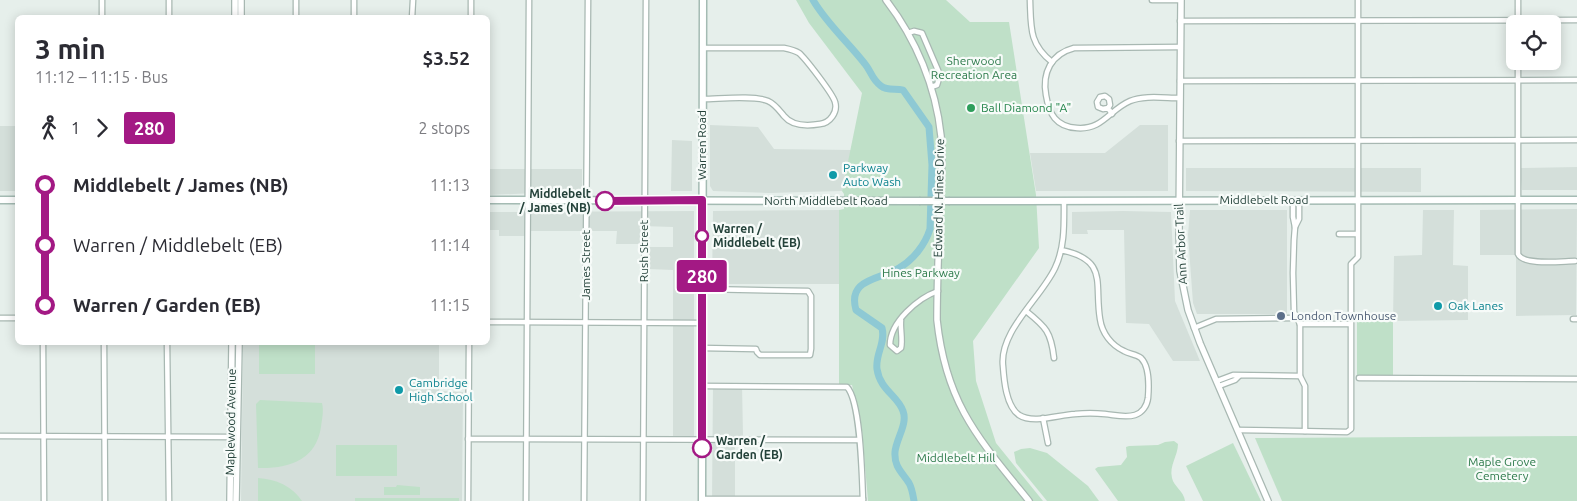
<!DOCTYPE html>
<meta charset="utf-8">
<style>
:root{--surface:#fff;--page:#f2f2f3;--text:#2b2b33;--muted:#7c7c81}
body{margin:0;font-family:Ubuntu,sans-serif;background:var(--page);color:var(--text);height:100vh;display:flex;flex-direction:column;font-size:19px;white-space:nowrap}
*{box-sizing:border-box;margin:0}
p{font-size:16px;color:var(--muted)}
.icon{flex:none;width:28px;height:28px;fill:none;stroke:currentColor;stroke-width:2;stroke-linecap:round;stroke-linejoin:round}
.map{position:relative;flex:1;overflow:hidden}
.drawer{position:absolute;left:15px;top:15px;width:475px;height:330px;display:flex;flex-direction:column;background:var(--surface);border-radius:8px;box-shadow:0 2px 12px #0003}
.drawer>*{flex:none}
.badge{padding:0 10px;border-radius:4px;font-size:18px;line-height:32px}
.buttons{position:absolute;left:1506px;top:15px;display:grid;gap:10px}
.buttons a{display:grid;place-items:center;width:55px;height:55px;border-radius:8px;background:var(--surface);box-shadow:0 2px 12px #0003;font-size:25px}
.map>.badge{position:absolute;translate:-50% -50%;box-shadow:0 0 0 2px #fff}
.legs{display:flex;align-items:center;gap:8px;height:55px;padding:0 20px;font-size:16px}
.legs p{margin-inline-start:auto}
.headline{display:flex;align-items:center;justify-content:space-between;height:85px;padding:0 20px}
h1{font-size:28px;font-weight:700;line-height:38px}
ul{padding:0 20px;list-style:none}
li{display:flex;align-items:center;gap:18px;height:60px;font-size:19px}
li i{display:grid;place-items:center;width:8px;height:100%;margin:0 6px;background:currentColor}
li i::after{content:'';width:12px;height:12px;margin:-6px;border:4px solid;border-radius:50%;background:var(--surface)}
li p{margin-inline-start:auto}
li:first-child i{background:linear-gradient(#0000 50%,currentColor 0)}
li:last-child i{background:linear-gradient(currentColor 50%,#0000 0)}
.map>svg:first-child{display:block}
.built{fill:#d4dfda}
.green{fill:#bfe0c8}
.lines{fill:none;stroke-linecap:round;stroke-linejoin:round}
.river{stroke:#8ec9d4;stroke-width:7}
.minor-casing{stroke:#a8b8b2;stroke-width:7}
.tertiary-casing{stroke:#a8b8b2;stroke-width:8}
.secondary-casing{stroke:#a4bbb3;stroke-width:9}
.minor{stroke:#fff;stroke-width:4.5}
.tertiary{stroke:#fff;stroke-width:5.5}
.secondary{stroke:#fff;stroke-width:6}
.secondary-bridge-casing{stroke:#a4bbb3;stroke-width:9;stroke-linecap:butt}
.secondary-bridge{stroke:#fff;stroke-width:6}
.line-1-casing{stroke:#fff;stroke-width:11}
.line-1{stroke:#a31984;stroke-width:8}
.leisure-dot{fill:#2e9e5b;stroke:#f7fbf9;stroke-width:2}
.culture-dot{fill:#0f9aa8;stroke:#f7fbf9;stroke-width:2}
.stop-1-dot{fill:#fff;stroke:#a31984;stroke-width:2.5}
.service-dot{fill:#5c6f8a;stroke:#f7fbf9;stroke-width:2}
.labels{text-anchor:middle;stroke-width:4.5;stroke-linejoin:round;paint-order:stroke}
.park-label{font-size:12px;fill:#2d7a4b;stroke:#f7fbf9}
.leisure-label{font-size:12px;fill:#27864d;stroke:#f7fbf9;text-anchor:start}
.street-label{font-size:12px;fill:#24423a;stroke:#f7fbf9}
.culture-label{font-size:12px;fill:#0d838f;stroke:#f7fbf9;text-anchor:start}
.stop-label{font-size:12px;font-weight:bold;fill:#24423a;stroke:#f7fbf9;text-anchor:start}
.service-label{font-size:12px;fill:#4e5e75;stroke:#f7fbf9;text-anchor:start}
</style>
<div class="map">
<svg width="1577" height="501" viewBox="0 0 1577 501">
<rect width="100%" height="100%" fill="#e6efeb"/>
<g class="built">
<polygon points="710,125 758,127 774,149 851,150 842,191 769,193 713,191 710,186"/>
<polygon points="1140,125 1168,125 1168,191 1036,191 1030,153 1105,153"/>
<rect x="0" y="126" width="17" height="65"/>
<polygon points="672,140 692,141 692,191 671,191"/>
<polygon points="1577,167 1577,190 1522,190 1520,168"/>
<polygon points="1186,168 1421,168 1421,192 1186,191"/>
<polygon points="488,169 582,169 582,191 488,195"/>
<polygon points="1577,209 1576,315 1516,316 1516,255 1480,255 1480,210"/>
<polygon points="839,210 839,284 712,284 713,211"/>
<polygon points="1190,210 1287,210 1287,314 1197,314 1193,303 1188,235"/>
<polygon points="1423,210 1454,210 1453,265 1468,266 1468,320 1393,321 1394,256 1422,255"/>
<polygon points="694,211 694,436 673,436 673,270 648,269 648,247 673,247 673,227 642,226 642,244 616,244 617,231 531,231 531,236 499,236 499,230 488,230 488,212"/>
<polygon points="1123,211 1171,212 1175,301 1200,361 1173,361 1149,324 1126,323 1124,230 1087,230 1088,234 1072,234 1072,212"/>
<polygon points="243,343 439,343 439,391 463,392 462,501 241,501"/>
<polygon points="713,384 742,384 743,436 735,436 735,501 712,501"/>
</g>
<g class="green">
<polygon points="796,0 946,0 970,22 1009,22 1036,195 1039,248 973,341 976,381 996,443 1043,501 868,501 862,430 852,385 839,385 839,210 844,209 844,194 842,191 862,93 809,23"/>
<polygon points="1357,320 1393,321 1393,376 1357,376"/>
<rect x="259" y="343" width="56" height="31"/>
<path d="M260,400l62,3c2,8 0,16 -1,24 -5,33 -32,42 -63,41l-2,-64z"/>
<polygon points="1577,436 1577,501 1282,501 1255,438"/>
<path d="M1174,441l4,3c0,12 -9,21 -6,34 2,9 12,13 13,23h-67l-23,-32 3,-2 23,-2 6,-8 -1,-10 3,-1 29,-1 7,-3z"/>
<polygon points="1233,443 1261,501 1203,501 1186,466"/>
<rect x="336" y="445" width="61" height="31"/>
<polygon points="1030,448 1047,453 1088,486 1099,501 1047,501 1016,463 1014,452 1021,449"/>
<path d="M258,478c18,1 34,8 44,23h-44z"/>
<polygon points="397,485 420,487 420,495 384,495 384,487 396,487"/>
<rect x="355" y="498" width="104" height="3"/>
</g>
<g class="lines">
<path class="river" d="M813,0c14,24 35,42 52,64 6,7 7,16 16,22 6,5 15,2 22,4l26,37 3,38 -2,64c-5,16 -17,31 -31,39 -19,12 -52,10 -43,42l26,18c4,15 -7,26 -5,41 3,21 21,27 26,42 5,13 -7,28 -8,41 -1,15 7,20 14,31 3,5 4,12 5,18"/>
<defs>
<g id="minor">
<polyline points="102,0 102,18"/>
<polyline points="169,0 169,18"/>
<path d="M1030,0c1,27 -1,44 22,62"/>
<polyline points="1152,0 1181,0"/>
<polyline points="296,18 296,0"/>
<polyline points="354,18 354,0"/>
<polyline points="412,18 413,0"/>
<polyline points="471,18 471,0"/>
<polyline points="1180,21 1577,20"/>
<polyline points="1518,24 1518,0"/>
<polyline points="908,33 914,31 922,33 940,75 937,85 931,87"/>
<path d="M1518,61v193c5,12 45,7 57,7"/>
<polyline points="1180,81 1577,80"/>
<path d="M1180,98c-16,0 -36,-3 -50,3 -21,9 -27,29 -53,27 -21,-1 -28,-14 -31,-33 -4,-22 5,-41 28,-47l106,-1"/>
<path d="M703,99c16,0 51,-4 65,2 7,3 11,9 16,15 8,10 24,10 36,8 10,-1 18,-12 15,-22 -2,-8 -30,-44 -36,-49 -5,-3 -10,-4 -15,-5h-81"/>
<polyline points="1108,108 1103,109 1098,107 1097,102 1100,97 1105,96 1109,99 1110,105 1108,108 1112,114"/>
<polyline points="1179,141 1577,140"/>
<polyline points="1293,200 1293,217 1295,227"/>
<polyline points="1299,200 1299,219 1295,227 1294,240 1293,273 1294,312 1300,324"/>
<polyline points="1339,234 1357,234"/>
<path d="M1061,250c48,10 33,33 39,69 2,14 11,26 24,32 5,3 12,3 17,7 9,9 8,28 7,40 -1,8 -6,15 -13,17 -10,3 -20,0 -30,-1 -10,-1 -20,-1 -30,0 -17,1 -42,10 -56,1 -13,-9 -15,-35 -16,-49 -4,-35 38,-68 52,-98 10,-21 9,-44 9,-67"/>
<polyline points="702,289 808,291 811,296 811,349 810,355 760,355 757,352 756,349 702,348"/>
<path d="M1026,311c20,16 25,21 28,47"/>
<polyline points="0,318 18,318"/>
<polyline points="1573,319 1577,319"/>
<path d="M901,320c-1,9 2,19 0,28l-4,3 -7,-6c0,-23 28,-47 48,-54"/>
<polyline points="488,322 702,323"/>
<polyline points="1300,324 1300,376 1305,386 1305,431"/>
<polyline points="1300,324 1350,324"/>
<polyline points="1194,328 1216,319 1296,318"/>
<polyline points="43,342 44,501"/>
<polyline points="104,342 105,501"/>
<polyline points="167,342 169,501"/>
<polyline points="1359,378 1577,379"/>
<polyline points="1217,381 1233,375 1300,376"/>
<path d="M702,386l145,1c14,15 15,91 16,114"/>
<polyline points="1219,386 1235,380 1239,376"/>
<polyline points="1043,418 1048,443"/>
<polyline points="1238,430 1347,432 1351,429 1351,264 1358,257 1358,0"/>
<polyline points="0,436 234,437"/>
<polyline points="468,439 859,440"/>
<polyline points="702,499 863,499"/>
<polyline points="468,501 469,342"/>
<polyline points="526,501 529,0"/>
<polyline points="584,501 588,0"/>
<polyline points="643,501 646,0"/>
</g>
<g id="tertiary">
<polyline points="235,0 235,18"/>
<polyline points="241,0 241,18"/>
<path d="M886,0c30,39 50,87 55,136 2,22 0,44 -1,65 -1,40 -3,79 -3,119 9,84 41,118 92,181"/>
<polyline points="1181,0 1179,231 1180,271 1188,310 1200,343 1268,501"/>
<polyline points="230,501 232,342"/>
<polyline points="236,501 239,342"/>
</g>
<g id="secondary">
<polyline points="0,200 18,200"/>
<polyline points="488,200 919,201"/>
<polyline points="950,201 1577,200"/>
<polyline points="702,501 703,0"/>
</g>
</defs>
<use href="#minor" class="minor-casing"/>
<use href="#tertiary" class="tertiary-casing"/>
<use href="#secondary" class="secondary-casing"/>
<use href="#minor" class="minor"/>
<use href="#tertiary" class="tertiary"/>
<use href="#secondary" class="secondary"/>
<defs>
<polyline id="secondary-bridge" points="919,201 950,201"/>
</defs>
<use href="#secondary-bridge" class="secondary-bridge-casing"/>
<use href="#secondary-bridge" class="secondary-bridge"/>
</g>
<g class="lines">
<defs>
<polyline id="line-1" points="605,201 702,200 702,448"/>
</defs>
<use href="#line-1" class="line-1-casing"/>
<use href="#line-1" class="line-1"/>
</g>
<circle class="leisure-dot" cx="971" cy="108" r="5"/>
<g class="culture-dot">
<circle cx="833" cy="175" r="5"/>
<circle cx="1438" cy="306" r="5"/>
<circle cx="399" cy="390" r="5"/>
</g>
<g class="stop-1-dot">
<circle cx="605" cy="201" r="9"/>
<circle cx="702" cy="236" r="6"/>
<circle cx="702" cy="448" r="9"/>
</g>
<circle class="service-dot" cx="1281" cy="316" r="5"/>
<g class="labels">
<g class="park-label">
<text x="974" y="65">Sherwood<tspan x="974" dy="14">Recreation Area</tspan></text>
<text x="921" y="277">Hines Parkway</text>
<text x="956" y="462">Middlebelt Hill</text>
<text x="1502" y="466">Maple Grove<tspan x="1502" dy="14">Cemetery</tspan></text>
</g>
<g class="leisure-label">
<text x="981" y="112">Ball Diamond "A"</text>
</g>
<g class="street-label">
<text transform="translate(702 145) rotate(-90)" y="4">Warren Road</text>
<text transform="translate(939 198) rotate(-89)" y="4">Edward N. Hines Drive</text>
<text x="1264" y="204">Middlebelt Road</text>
<text x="826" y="205">North Middlebelt Road</text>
<text transform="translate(1181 244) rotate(-93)" y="4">Ann Arbor Trail</text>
<text transform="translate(644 251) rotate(-90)" y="4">Rush Street</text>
<text transform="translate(586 265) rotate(-90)" y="4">James Street</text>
<text transform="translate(231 422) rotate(-89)" y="4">Maplewood Avenue</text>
</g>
<g class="culture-label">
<text x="843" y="172">Parkway<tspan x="843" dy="14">Auto Wash</tspan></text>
<text x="1448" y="310">Oak Lanes</text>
<text x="409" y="387">Cambridge<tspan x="409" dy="14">High School</tspan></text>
</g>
<g class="stop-label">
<text x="591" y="198" text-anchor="end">Middlebelt<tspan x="591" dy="14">/ James (NB)</tspan></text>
<text x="713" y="233">Warren /<tspan x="713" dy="14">Middlebelt (EB)</tspan></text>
<text x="716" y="445">Warren /<tspan x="716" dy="14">Garden (EB)</tspan></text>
</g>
<g class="service-label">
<text x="1291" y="320">London Townhouse</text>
</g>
</g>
</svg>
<div class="buttons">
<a><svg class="icon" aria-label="locate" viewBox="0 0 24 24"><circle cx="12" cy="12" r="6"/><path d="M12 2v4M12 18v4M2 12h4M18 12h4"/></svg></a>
</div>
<b class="badge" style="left:702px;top:276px;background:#a31984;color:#fff">280</b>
<section class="drawer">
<div class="headline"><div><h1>3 min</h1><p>11:12 – 11:15 · Bus</p></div><b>$3.52</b></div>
<div class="legs"><svg class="icon" aria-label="walk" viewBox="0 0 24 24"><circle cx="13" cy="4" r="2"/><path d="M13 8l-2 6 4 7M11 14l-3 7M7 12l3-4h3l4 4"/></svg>1<svg class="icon" aria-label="forward" viewBox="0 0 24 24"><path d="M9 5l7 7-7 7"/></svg><b class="badge" style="background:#a31984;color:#fff">280</b><p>2 stops</p></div>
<ul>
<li><i style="color:#a31984"></i><b>Middlebelt / James (NB)</b><p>11:13</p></li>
<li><i style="color:#a31984"></i><span>Warren / Middlebelt (EB)</span><p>11:14</p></li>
<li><i style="color:#a31984"></i><b>Warren / Garden (EB)</b><p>11:15</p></li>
</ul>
</section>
</div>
